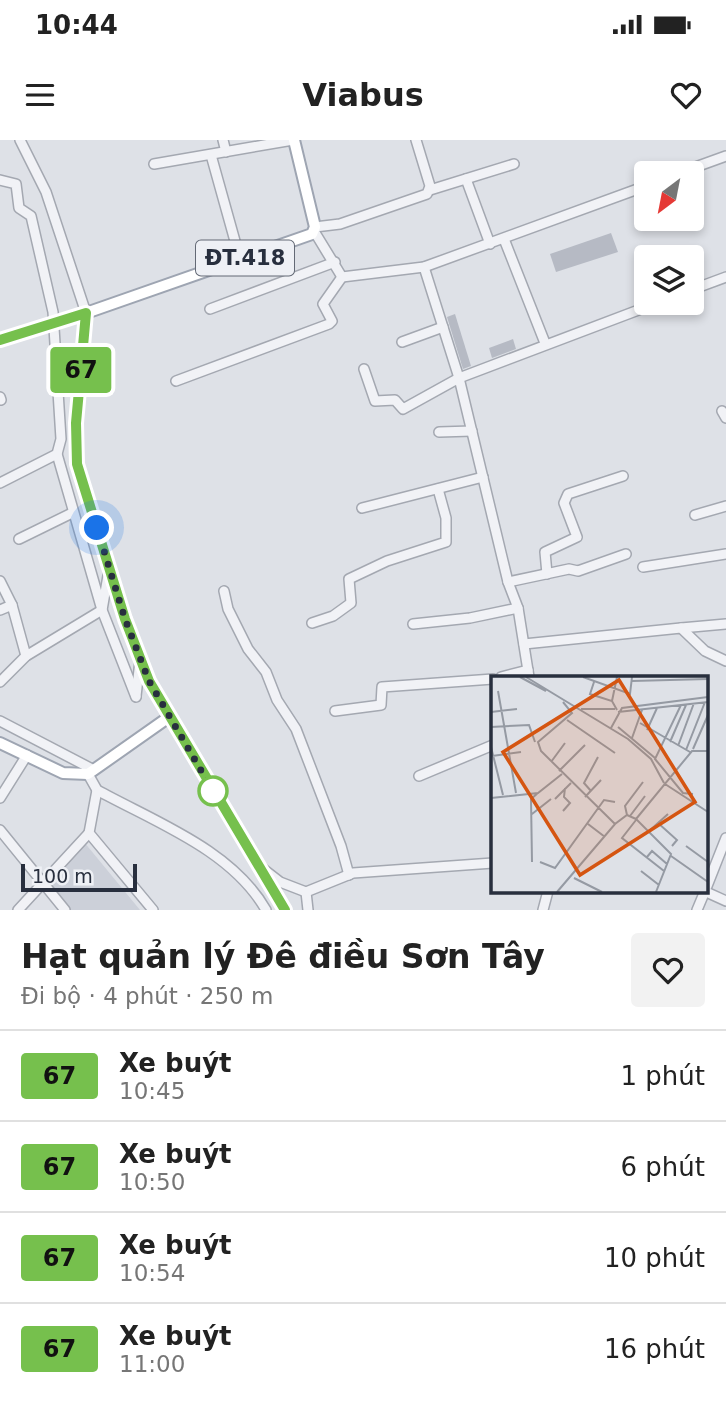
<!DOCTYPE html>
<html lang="vi">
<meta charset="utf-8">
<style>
:root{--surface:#fff;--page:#f2f2f2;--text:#222;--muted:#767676;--line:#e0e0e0}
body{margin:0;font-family:"DejaVu Sans",sans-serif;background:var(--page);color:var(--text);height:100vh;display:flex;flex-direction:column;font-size:26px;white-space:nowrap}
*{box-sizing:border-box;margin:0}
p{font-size:23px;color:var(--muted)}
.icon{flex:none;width:38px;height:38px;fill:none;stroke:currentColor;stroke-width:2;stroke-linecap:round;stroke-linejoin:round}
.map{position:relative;height:770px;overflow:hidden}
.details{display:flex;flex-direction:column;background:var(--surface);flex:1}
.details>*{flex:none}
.badge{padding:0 14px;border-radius:5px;font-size:24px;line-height:46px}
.needle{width:46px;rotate:212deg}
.controls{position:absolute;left:634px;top:21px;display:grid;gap:14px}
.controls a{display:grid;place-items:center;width:70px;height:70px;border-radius:7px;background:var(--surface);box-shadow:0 4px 10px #0003;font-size:35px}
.scale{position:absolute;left:21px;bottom:18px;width:116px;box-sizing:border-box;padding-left:7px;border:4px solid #282f3e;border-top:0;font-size:19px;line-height:24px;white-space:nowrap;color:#282f3e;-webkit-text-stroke:5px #eef0f5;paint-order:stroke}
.you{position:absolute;width:35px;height:35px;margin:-18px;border:5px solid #fff;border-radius:50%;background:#1a73e8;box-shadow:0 0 0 10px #1a73e833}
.map>.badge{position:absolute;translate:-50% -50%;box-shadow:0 0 0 4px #fff}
.round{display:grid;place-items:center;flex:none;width:74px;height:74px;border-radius:7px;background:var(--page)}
.head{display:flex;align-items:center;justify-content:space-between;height:119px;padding:0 21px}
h1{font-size:33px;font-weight:700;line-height:52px}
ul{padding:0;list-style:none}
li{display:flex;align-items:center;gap:21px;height:91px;padding:0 21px;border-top:2px solid var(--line)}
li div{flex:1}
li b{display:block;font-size:26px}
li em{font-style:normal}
li .badge{min-width:77px;font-weight:700;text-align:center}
.status{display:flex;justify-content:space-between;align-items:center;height:49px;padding:0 35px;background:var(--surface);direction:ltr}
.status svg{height:19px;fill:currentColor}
header{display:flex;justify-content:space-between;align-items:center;height:91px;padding:0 21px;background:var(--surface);font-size:32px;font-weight:700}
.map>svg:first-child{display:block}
.built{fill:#ccd0d9}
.building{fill:#b6bac4}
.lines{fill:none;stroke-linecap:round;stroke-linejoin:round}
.minor-casing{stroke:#a4a8b1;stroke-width:12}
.major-casing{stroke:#9ea5b2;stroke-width:14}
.minor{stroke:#f1f2f6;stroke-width:9}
.major{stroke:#fff;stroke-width:10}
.line-casing{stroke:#fff;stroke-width:16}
.line{stroke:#76c04d;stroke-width:10}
.walk{stroke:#282f3e;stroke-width:7;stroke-dasharray:0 12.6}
.stop-dot{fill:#fff;stroke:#76c04d;stroke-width:3.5}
.labels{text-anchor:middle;stroke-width:7;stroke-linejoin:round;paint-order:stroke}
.shield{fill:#eef0f5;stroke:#636975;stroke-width:2}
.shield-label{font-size:21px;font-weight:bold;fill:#282f3e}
.inset-road{fill:none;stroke:#959aa3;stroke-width:2}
.view{fill:#d55511;fill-opacity:0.15;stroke:#d55511;stroke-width:3.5}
.inset-edge{fill:none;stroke:#282f3e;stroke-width:3.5}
</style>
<div class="status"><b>10:44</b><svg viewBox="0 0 49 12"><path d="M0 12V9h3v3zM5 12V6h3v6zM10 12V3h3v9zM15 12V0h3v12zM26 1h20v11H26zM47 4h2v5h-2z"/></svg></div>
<header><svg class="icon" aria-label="menu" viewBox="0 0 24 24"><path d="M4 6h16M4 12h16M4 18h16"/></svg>Viabus<svg class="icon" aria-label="heart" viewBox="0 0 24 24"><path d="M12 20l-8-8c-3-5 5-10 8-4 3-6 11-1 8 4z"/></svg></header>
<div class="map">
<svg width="726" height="770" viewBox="0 0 726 770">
<rect width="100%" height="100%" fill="#dee1e7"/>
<polygon class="built" points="84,702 140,770 67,770 40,738"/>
<g class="building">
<polygon points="611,93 618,112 556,132 550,114"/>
<polygon points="455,174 471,226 463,229 447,177"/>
<polygon points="513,199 516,209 492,218 489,208"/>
</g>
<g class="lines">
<defs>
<g id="minor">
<polyline points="20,0 46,52 86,173"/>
<polyline points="223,0 226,12"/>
<polyline points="211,15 240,119"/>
<polyline points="154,24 293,0"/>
<polyline points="679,33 726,16"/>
<polyline points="466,39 490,104"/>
<polyline points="0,40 16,44 19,68 31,76 53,172 61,299 57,314 0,343"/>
<polyline points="430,50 514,24"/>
<polyline points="315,87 340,84 427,54 430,46 416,0"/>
<polyline points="314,91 342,137 424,127 646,46"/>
<polyline points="504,99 545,203"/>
<polyline points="424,127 459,238 508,442 518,468 529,537"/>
<polyline points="691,150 726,137"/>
<polyline points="210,169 335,122"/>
<polyline points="402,202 443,187"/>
<polyline points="364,229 375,261 395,260 403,269 459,238 657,163"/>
<polyline points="176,241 329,184 332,181 323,164 342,137"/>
<polyline points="0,257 1,260"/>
<polyline points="722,271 726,278"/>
<polyline points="439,292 472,291"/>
<polyline points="57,314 102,470 136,557"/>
<polyline points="362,368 483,337"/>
<polyline points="695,375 726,366"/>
<polyline points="19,399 72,373"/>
<polyline points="643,427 726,414"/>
<polyline points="547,434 545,412 577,397 564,363 568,354 623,336"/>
<polyline points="0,441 12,465 26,516"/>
<polyline points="508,442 569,429 578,431 626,414"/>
<polyline points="224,451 228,469 248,509 266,532 277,560 296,589 341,706 349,735"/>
<polyline points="0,470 12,465"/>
<polyline points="312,483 333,476 351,463 349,439 387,421 446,402 446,378 438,349"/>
<polyline points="413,484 470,478 518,468"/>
<polyline points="681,488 726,484"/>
<polyline points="524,504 681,488 705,511 726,521"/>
<polyline points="501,537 528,530"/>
<polyline points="0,542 26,516 102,470 109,430"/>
<polyline points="136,556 140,521"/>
<polyline points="335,571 381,565 382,547 493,539"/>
<polyline points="0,581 94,630"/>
<path d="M88,634l9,16c58,32 135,60 169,120"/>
<polyline points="419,636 493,605"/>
<polyline points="97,650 89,693 153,770"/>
<polyline points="0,658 27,615"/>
<polyline points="0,690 65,770"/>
<polyline points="262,728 280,742 306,752"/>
<polyline points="707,746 726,698"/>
<polyline points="704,751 726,761"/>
<polyline points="18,770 89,693"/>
<polyline points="308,770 306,752 353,733 493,723"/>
<polyline points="543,770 548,751"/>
<polyline points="697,770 705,751"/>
</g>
<g id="major">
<polyline points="86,173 76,283 77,324 125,479 149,541 285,770"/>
<polyline points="0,200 86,173 312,94 315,87 294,0"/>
<polyline points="0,603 63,633 88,634 169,577"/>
</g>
</defs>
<use href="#minor" class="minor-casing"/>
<use href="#major" class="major-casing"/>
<use href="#minor" class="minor"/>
<use href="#major" class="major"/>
</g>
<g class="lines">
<defs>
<polyline id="line" points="0,200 86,173 76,283 77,324 125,479 149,541 285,770"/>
</defs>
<use href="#line" class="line-casing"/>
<use href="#line" class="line"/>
<polyline class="walk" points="97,388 125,479 149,541 213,651"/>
</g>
<circle class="stop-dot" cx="213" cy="651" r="14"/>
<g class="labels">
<rect class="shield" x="196" y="100.5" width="98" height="35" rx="5"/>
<g class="shield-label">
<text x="245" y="125">ĐT.418</text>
</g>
</g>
<g transform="translate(491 536)">
<rect width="217" height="217" fill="#dee1e7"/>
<path class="inset-road" d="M29,1l26,14M35,1l102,62 23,20 13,24M92,1l47,17 2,-17M141,5l76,-2M103,6l-4,12 22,7 5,9M7,15l18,102M121,25l5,-24M72,26l9,11 -34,29 3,9 74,73M190,29l-26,54 28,34 10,1M90,33h34M0,36l26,-3M127,36l90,-10M76,44l48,33M149,47l50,29M0,51l38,-2 6,17M127,51l37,31M120,52l11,-20 86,-11M156,54l10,-22M141,62l10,-28M179,66l16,-37M187,70l16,-43M0,71l12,48M202,73l15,-34M195,74l19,-48M1,80l29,-4M60,86l14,-19M68,95l26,-26M174,108l43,28M100,115l-7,-8 14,-26M94,121l16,-17M0,122l47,-5 24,-19M64,123l16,-16M72,135l7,-8 -6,-6 1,-9M41,138l19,-15M136,139l-2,-9 18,-24M139,140l15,-20M145,144l-14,18 42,33M167,147l19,17 -5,6M97,148l17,13M157,156l20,-18M195,170l22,16M180,180l37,26M156,181l5,-6 15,13M41,186l-1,-63 7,-6M49,186l15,6 49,-68 11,2M150,195l18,14M83,202l28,14M66,216l58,-68 12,-9 9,4M165,216l15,-38 -35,-35 56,-68h16"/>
<path class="view" d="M128,4l76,122 -115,73 -77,-123z"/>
<rect width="217" height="217" class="inset-edge"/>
</g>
</svg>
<div class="controls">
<a><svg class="needle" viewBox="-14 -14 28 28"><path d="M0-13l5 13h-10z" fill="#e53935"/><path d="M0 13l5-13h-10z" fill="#767676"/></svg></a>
<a><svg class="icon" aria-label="layers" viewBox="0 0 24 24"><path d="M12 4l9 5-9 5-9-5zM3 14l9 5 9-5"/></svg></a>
</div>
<div class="scale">100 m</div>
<div class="you" style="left:97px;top:388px"></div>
<b class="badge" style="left:81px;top:230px;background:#76c04d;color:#111">67</b>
</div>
<section class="details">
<div class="head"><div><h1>Hạt quản lý Đê điều Sơn Tây</h1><p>Đi bộ · 4 phút · 250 m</p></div><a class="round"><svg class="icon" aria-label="heart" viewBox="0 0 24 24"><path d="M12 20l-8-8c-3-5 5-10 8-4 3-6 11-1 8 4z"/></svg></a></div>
<ul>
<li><span class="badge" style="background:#76c04d;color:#111">67</span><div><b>Xe buýt</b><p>10:45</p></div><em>1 phút</em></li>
<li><span class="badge" style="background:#76c04d;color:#111">67</span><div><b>Xe buýt</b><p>10:50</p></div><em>6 phút</em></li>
<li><span class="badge" style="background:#76c04d;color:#111">67</span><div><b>Xe buýt</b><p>10:54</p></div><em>10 phút</em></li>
<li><span class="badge" style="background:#76c04d;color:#111">67</span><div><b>Xe buýt</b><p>11:00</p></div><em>16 phút</em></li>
</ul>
</section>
